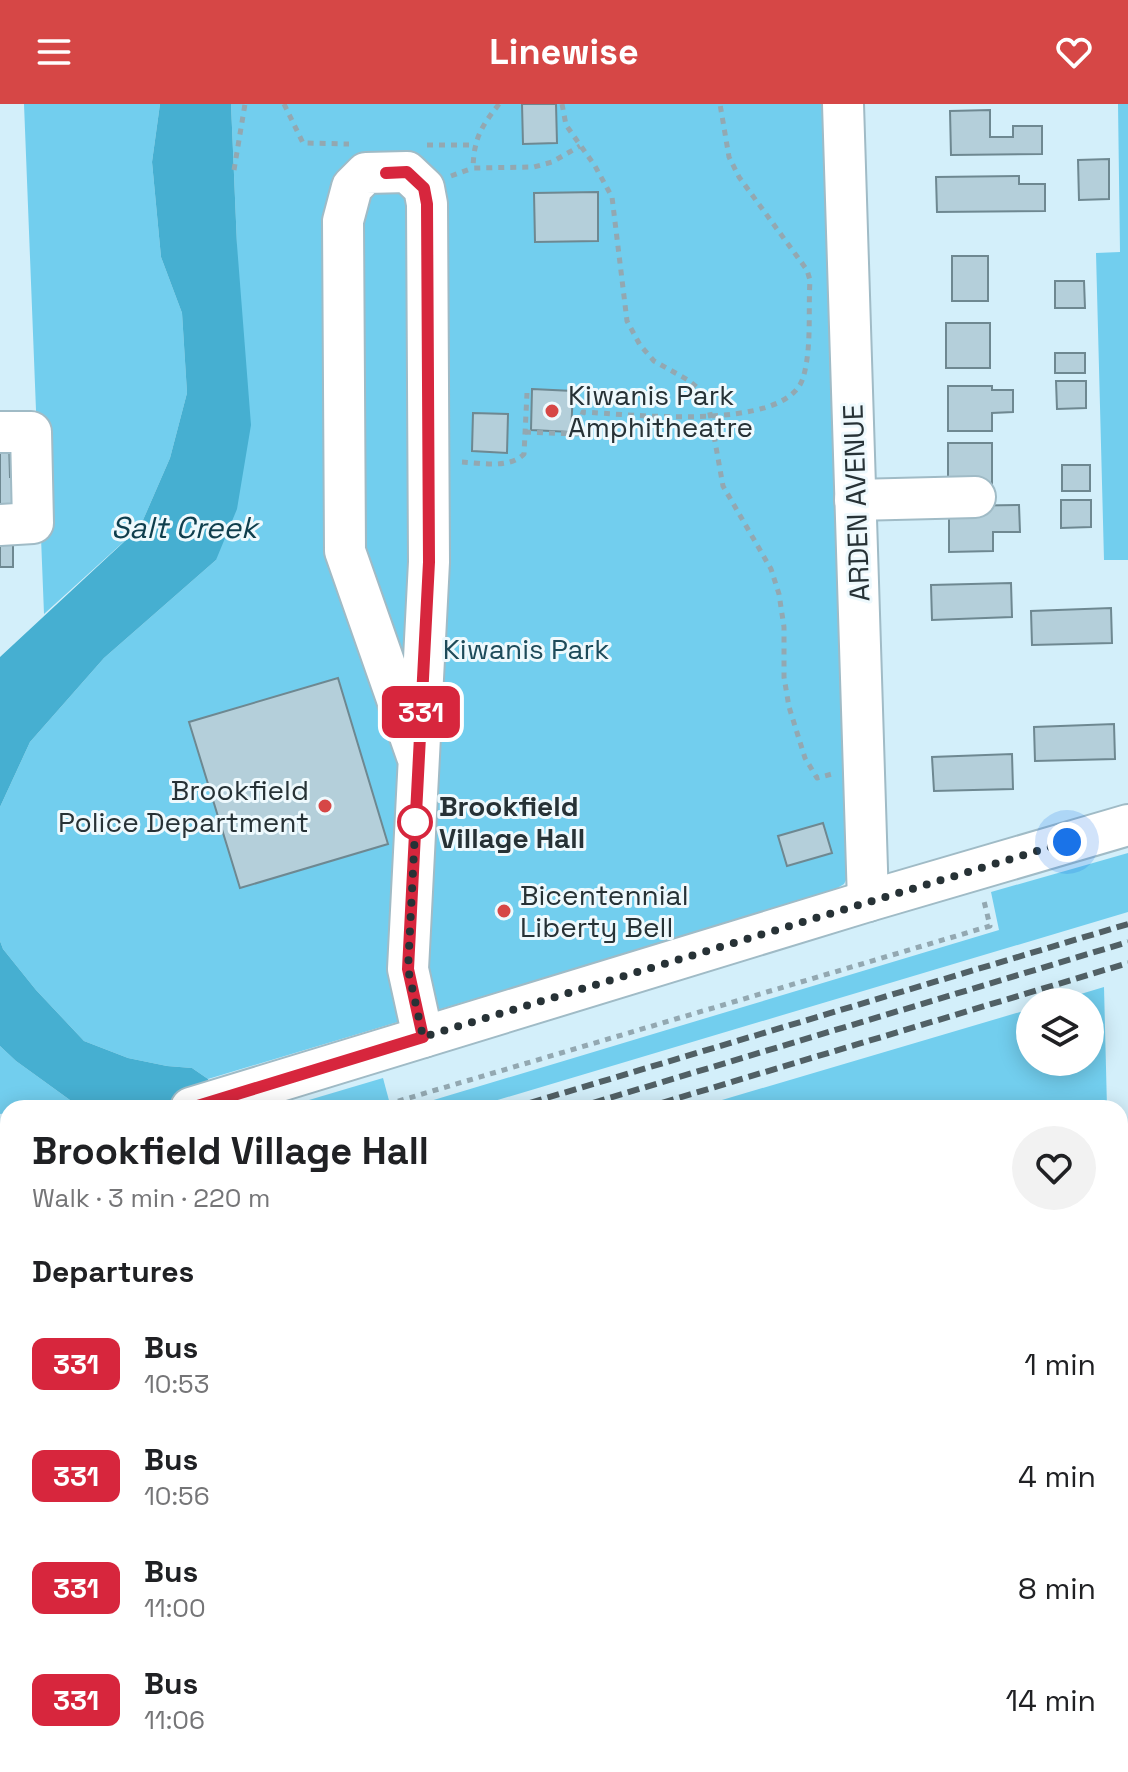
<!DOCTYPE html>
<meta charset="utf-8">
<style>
:root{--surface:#fff;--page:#f2f2f2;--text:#202124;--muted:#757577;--accent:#d64746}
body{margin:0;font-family:"Space Grotesk",sans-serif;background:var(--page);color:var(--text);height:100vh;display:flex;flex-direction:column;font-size:30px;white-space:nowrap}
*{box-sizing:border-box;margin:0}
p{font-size:26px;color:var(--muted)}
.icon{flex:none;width:44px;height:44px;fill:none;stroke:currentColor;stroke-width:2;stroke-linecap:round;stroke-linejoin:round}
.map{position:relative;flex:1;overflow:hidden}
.panel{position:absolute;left:0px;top:996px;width:1128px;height:672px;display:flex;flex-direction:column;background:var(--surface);border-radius:24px 24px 0 0;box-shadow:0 4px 20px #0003}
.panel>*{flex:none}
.badge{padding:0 16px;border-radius:12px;font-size:28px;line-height:52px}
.buttons{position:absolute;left:1016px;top:884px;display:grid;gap:16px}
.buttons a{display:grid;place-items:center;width:88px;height:88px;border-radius:50%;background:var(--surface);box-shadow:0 4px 20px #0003;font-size:40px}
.you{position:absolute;width:40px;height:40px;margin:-20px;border:6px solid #fff;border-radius:50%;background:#1a73e8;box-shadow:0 0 0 12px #1a73e833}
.map>.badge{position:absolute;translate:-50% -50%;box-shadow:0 0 0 4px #fff}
h2{padding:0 32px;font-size:30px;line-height:72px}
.round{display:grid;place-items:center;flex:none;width:84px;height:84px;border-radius:42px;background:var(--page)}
.headline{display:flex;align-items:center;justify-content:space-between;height:136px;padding:0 32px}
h1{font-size:38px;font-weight:700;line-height:60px}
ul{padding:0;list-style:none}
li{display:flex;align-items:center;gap:24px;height:112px;padding:0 32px}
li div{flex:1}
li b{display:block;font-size:30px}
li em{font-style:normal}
li .badge{min-width:88px;font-weight:700;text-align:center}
header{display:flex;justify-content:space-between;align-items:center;height:104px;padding:0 32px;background:var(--accent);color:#fff;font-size:36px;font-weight:700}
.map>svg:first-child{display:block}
.green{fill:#72ceee}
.water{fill:#46afd1}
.building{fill:#b4cfda;stroke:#6e8891;stroke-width:2}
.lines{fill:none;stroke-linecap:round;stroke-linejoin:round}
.minor-casing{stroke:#a0bbc6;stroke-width:44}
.path{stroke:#93a8b1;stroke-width:5;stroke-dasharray:6 6;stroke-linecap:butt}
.minor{stroke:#fff;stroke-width:40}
.rail{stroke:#516065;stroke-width:6;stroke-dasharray:12 6;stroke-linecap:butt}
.line-casing{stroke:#fff;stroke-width:18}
.line{stroke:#d7263d;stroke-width:12}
.walk{stroke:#273236;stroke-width:8;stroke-dasharray:0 14.4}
.poi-dot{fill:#d64746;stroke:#eef9fd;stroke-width:3}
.stop-dot{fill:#fff;stroke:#d7263d;stroke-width:4}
.labels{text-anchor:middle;stroke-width:6;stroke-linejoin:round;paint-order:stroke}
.poi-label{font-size:28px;fill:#273236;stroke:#eef9fd;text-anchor:start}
.street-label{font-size:28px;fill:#273236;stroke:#eef9fd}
.park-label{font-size:28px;fill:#1e4b5a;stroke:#eef9fd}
.stop-label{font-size:28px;font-weight:bold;fill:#273236;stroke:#eef9fd;text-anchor:start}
.water-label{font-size:30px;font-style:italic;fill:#0f3e4d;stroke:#eef9fd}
</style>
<header><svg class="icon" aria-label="menu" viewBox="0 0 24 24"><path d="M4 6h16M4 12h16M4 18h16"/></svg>Linewise<svg class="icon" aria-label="heart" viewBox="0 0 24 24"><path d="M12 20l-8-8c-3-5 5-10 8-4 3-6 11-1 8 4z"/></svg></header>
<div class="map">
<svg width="1128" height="1668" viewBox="0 0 1128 1668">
<rect width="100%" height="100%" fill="#d3effa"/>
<g class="green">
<polygon points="24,0 160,0 152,58 161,153 182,209 187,289 170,354 140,423 44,510"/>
<polygon points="231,0 829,0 849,770 844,780 831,788 208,975 192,964 167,962 128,954 84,937 36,886 3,845 0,837 0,703 30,638 104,554 216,456 237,141"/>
<polygon points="1118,0 1128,0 1128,456 1104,456 1096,149 1120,148"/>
<polygon points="1128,749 1128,808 471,1004 407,1004 999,826 991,788"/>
<polygon points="1104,883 1107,1004 695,1004 1030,905 1030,958 1090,958 1090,898 1054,898"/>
<polygon points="0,942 16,957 81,1004 8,1004 8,1009 0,1010"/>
<polygon points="383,974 391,1004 282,1004"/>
<polygon points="1120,1262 1128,1274 1128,1668 463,1668 459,1660 1120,1660"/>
</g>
<g class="water">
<polygon points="160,0 231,0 237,141 251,321 237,405 216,456 104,554 30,638 0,703 0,553 140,423 170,354 187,289 182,209 161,153 152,58"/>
<polygon points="0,837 3,845 36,886 84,937 128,954 167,962 192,964 208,975 218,1004 81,1004 16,957 0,942"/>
</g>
<g class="building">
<polygon points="522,0 556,0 557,39 523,40"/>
<polygon points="990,6 990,33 1013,33 1013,22 1042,22 1042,50 951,51 950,7"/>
<polygon points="1109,55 1109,95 1079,96 1078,56"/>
<polygon points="1019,72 1019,80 1045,80 1045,107 937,108 936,73"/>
<polygon points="598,88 598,137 535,138 534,89"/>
<rect x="952" y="152" width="36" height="45"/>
<polygon points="1055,177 1084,177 1085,204 1055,204"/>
<rect x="946" y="219" width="44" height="45"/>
<rect x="1055" y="249" width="30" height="20"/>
<polygon points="1056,277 1086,277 1086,304 1057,305"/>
<polygon points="948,282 992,282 992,286 1013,286 1013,308 992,309 992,327 948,327"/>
<polygon points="532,285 573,287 571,328 531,326"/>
<polygon points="473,309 508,310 507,349 472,347"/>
<polygon points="9,337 10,373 23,373 24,414 0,414 0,338"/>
<rect x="948" y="339" width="44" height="46"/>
<rect x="1062" y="361" width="28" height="26"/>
<polygon points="1061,396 1091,396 1091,423 1061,424"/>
<polygon points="1019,401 1020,428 993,428 993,447 949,448 949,402"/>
<rect x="0" y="432" width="13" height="31"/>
<polygon points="1011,479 1012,513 932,516 931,481"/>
<polygon points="1111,504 1112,539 1032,541 1031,507"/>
<polygon points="338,574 388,740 240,784 189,618"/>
<polygon points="1114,620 1115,655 1035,657 1034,623"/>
<polygon points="1012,650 1013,685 934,687 932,653"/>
<polygon points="823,719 832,749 787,762 778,732"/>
<rect x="0" y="1280" width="8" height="44"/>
<polygon points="8,1509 8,1557 0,1557 0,1510"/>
<polygon points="220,1660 288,1660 288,1668 221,1668"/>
</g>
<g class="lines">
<defs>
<g id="minor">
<polyline points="843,0 868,797"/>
<polyline points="0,328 31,328 33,419 0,421"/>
<polyline points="855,396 975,393"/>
<polyline points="418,655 345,447 343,117 352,83 366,69 407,68 424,84 427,100 429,458 408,865 423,933"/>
<polyline points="191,1004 868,797 1128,721"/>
<polyline points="0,1048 8,1047"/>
<polyline points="0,1431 8,1431"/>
<polyline points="0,1643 8,1642"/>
<polyline points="165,1660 165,1668"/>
</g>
</defs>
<use href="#minor" class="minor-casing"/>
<g class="path">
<polyline points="284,0 303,39 349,40"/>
<path d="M499,0c-18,23 -25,34 -26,64l61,-1 18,-5 28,-16"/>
<polyline points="562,0 566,21 595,62 612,93 627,217 640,241 654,257 688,276 703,288 709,304 723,382 771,465 779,490 784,523 784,573 789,603 805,654 817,674 832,670"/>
<polyline points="427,41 474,41"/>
<polyline points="234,66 245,0"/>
<polyline points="451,72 473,64"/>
<path d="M525,328l52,2 6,-22c44,2 203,21 220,-34 9,-30 5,-67 7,-98l-3,-10 -68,-93 -10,-20 -9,-53"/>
<path d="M462,358c20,1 47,7 62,-8l3,-61"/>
<polyline points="375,1004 990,822 984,797"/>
<polyline points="0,1101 8,1099"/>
<polyline points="1120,1443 1128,1439"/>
</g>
<use href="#minor" class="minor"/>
<g class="rail">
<polyline points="513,1004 1128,820"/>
<polyline points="576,1004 1128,838"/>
<polyline points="645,1004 1128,859"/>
<polyline points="0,1158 8,1156"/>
<polyline points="0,1177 8,1174"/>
<polyline points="0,1198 8,1195"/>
</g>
</g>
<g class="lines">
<defs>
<polyline id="line" points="191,1004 423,933 408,865 429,458 427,100 424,84 407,68 386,69"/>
</defs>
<use href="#line" class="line-casing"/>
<use href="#line" class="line"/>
<polyline class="walk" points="415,718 416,708 408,865 423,933 1067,738"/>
</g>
<g class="poi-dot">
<circle cx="552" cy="307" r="8"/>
<circle cx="325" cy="702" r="8"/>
<circle cx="504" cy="807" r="8"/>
</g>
<circle class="stop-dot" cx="415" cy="718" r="16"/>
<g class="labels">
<g class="poi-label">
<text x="568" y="301">Kiwanis Park<tspan x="568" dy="32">Amphitheatre</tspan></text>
<text x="309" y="696" text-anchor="end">Brookfield<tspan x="309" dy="32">Police Department</tspan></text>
<text x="520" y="801">Bicentennial<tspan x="520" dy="32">Liberty Bell</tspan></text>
</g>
<g class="street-label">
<text transform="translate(856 399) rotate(-92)" y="10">ARDEN AVENUE</text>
</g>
<g class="park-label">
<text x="526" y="555">Kiwanis Park</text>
</g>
<g class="stop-label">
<text x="439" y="712">Brookfield<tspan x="439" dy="32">Village Hall</tspan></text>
</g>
<g class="water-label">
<text x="184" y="434">Salt Creek</text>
</g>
</g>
</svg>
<div class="buttons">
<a><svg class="icon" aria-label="layers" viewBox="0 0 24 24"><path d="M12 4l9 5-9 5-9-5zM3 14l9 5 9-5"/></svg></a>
</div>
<div class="you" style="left:1067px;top:738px"></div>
<b class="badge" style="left:421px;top:608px;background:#d7263d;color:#fff">331</b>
<section class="panel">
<div class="headline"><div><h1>Brookfield Village Hall</h1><p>Walk · 3 min · 220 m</p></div><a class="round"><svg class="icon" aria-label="heart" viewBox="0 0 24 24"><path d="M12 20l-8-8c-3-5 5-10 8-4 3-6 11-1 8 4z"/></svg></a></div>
<h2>Departures</h2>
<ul>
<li><span class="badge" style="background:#d7263d;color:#fff">331</span><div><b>Bus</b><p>10:53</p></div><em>1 min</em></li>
<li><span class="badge" style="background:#d7263d;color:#fff">331</span><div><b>Bus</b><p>10:56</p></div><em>4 min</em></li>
<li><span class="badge" style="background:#d7263d;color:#fff">331</span><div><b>Bus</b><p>11:00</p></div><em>8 min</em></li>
<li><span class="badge" style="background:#d7263d;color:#fff">331</span><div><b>Bus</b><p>11:06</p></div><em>14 min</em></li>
</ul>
</section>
</div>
